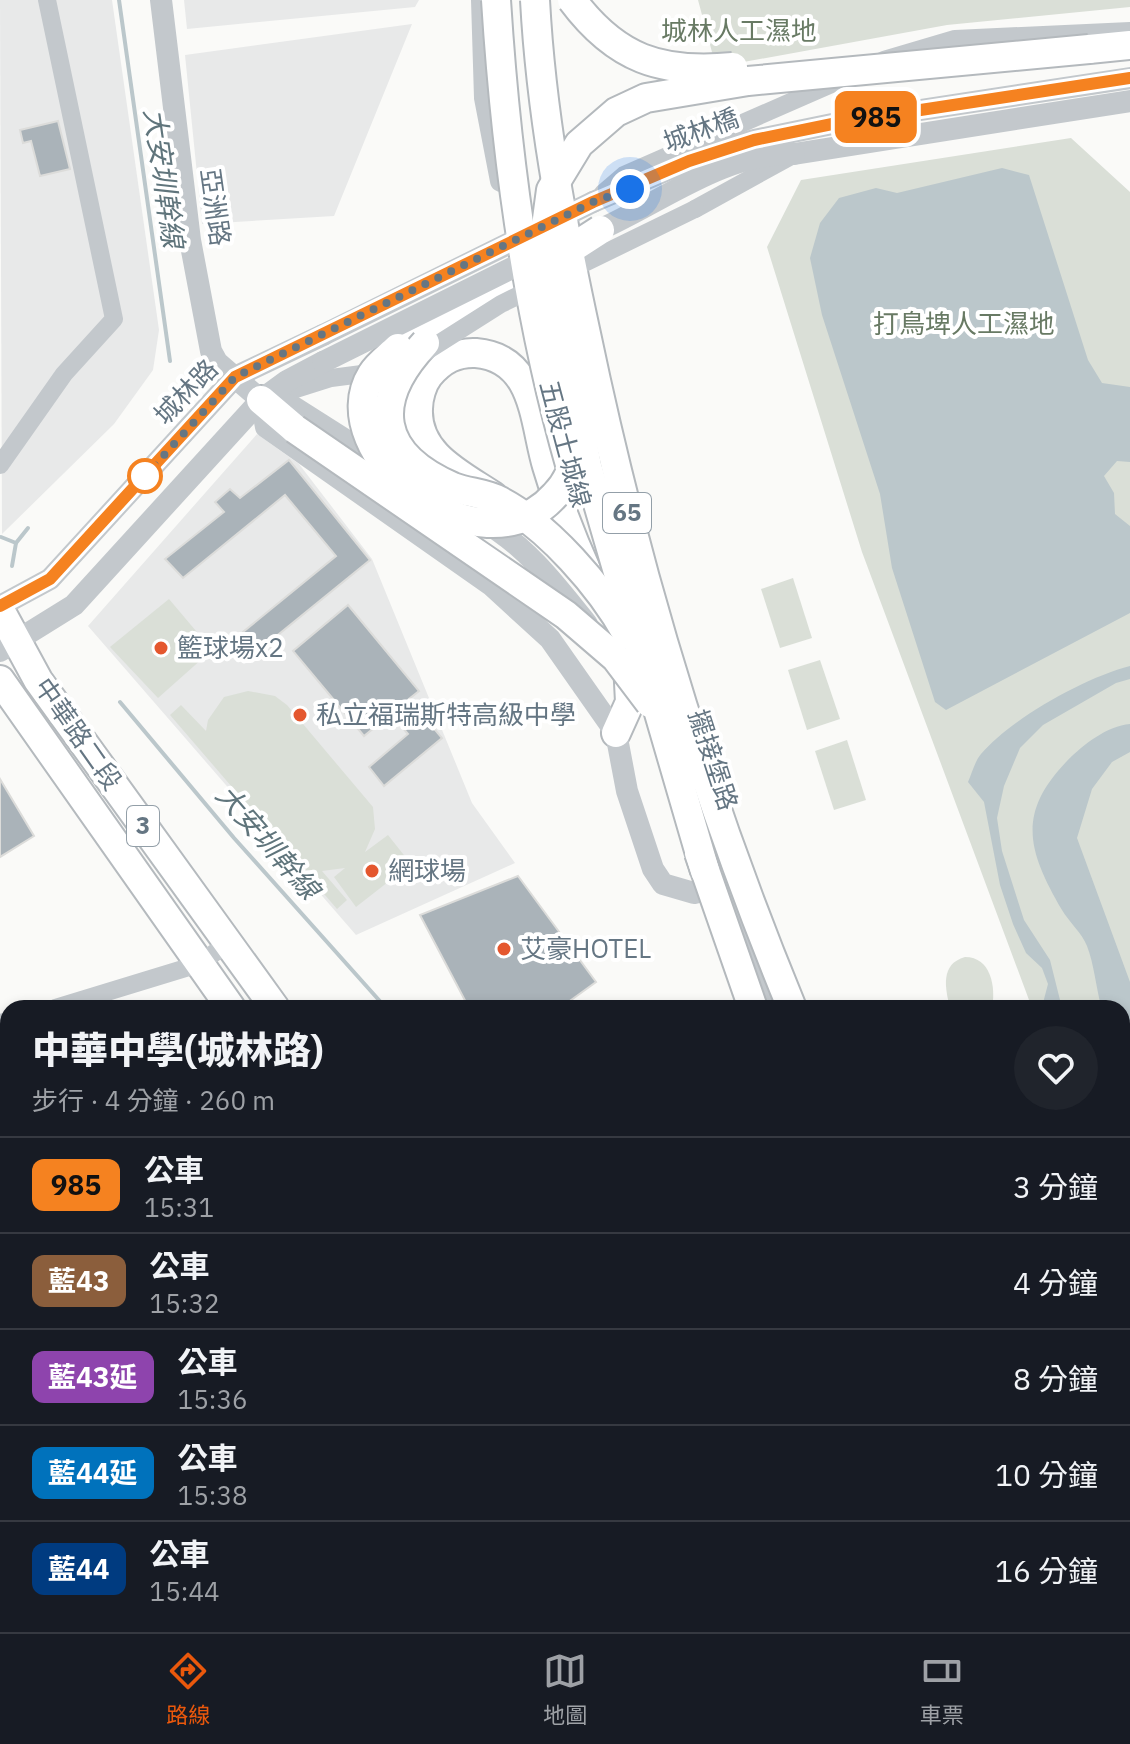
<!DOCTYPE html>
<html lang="zh-TW">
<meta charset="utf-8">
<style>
:root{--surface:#171b24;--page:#20242c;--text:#f1f3f6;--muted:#9ea1a6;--line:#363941;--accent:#ea580c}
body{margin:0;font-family:"IBM Plex Sans","Noto Sans TC",sans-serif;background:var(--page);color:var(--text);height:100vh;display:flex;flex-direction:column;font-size:30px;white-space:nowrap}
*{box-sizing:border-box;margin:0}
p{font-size:26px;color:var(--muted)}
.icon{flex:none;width:44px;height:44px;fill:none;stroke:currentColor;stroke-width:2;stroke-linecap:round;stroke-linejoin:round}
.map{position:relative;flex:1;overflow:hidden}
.sheet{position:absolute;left:0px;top:1000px;width:1130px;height:632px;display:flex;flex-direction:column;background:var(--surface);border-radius:24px 24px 0 0;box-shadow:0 4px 12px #0003}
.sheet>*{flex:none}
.badge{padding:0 16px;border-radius:12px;font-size:28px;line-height:52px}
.you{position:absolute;width:40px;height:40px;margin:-20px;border:6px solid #fff;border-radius:50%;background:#1a73e8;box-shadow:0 0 0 12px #1a73e833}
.map>.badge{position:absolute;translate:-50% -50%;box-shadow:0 0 0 4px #fff}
.round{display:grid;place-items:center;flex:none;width:84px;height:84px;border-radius:42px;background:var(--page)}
.summary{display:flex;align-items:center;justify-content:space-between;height:136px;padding:0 32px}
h1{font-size:38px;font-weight:800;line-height:60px}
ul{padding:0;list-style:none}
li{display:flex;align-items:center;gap:24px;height:96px;padding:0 32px;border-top:2px solid var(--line)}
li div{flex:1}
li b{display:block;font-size:30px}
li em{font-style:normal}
li .badge{min-width:88px;font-weight:700;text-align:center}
.tabs{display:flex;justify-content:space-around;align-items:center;height:112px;border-top:2px solid var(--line);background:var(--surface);font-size:22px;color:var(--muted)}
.tabs a{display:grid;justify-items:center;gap:4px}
.tabs .active{color:var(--accent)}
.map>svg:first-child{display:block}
.built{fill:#e8e9e9}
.green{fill:#dadfd7}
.water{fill:#bbc7cb}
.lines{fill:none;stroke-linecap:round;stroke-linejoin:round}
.stream{stroke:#bbc7cb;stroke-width:4}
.building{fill:#aab3b9;stroke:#dcdcda;stroke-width:2}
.primary-casing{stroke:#b5babe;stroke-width:32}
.trunk-casing{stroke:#b4b9bd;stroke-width:32}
.minor{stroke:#c3c8cc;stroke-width:18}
.tertiary{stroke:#c3c8cc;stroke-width:22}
.primary{stroke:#fff;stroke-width:28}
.trunk{stroke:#fff;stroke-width:28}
.trunk-bridge-casing{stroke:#b4b9bd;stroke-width:32;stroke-linecap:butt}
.minor-bridge{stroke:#c3c8cc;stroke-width:18}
.tertiary-bridge{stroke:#c3c8cc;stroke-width:22}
.trunk-bridge{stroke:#fff;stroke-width:28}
.line-casing{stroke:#fff;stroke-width:18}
.line{stroke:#f58220;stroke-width:12}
.walk{stroke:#657683;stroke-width:8;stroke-dasharray:0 14.4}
.stop-dot{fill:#fff;stroke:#f58220;stroke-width:4}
.poi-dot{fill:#e4572e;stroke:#fff;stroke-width:3}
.labels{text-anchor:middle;stroke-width:8;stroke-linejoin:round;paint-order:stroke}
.shield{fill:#fff;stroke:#939fa8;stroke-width:2}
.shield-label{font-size:24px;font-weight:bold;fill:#657683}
.park-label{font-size:26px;fill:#687a64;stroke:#fff}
.street-label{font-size:26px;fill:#657683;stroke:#fff}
.poi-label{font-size:26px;fill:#657683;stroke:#fff;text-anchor:start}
.water-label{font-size:28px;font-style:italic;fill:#60757c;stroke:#fff}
</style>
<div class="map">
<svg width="1130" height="1632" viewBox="0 0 1130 1632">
<rect width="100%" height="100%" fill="#fafaf8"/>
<g class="built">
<polygon points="0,0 112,0 159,330 153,370 114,424 2,534"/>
<polygon points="184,0 419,0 415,7 187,29"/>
<polygon points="412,24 334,216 202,224 185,55"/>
<polygon points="257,434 299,464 372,559 472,803 515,863 356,935 88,626"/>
</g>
<g class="green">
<polygon points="698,0 1130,0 1130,7 947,25 716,67"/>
<polygon points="1071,138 1130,192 1130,1238 1122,1221 1122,1008 1032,1008 862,552 767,247 801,180"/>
<polygon points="793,578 812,638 780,648 761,589"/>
<polygon points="169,599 212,650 158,698 110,647"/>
<polygon points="820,660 840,719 807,730 788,670"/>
<polygon points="248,691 275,696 287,705 373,807 375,829 365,852 388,835 411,864 356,907 334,877 345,868 322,871 347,900 337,909 170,715 181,705 206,731 208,720 224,697"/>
<polygon points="847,740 866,800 834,810 815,751"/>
<path d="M965,957c26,0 31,30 27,51h-42c-5,-20 -10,-44 15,-51z"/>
</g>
<g class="water">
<polygon points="1002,168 1029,175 1088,360 1102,383 1130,387 1130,462 1117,461 1104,476 1114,493 1115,514 1130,526 1130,613 946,710 935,702 892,568 880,494 822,315 810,258 820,223 839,198 876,188 897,193"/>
<path d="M1130,666v13l-14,4 -73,42 -23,23 -16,38 -7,32 5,33 22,69 26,40 12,48h-16l-3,-5 5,-19 -6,-16 -16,-15 -13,-29 -13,-39 -16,-83 -16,-20c4,-9 7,-21 13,-28 31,-36 103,-76 149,-88z"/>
<path d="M1130,724v28l-18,10 -20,27 -15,49 53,144v65l-8,-12v-27l-21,-2c-5,-19 -7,-42 -14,-60 -5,-13 -18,-24 -25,-36 -34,-59 -46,-96 5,-149 17,-17 40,-35 63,-37z"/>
<polygon points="1122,1098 1130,1111 1130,1163 1122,1150"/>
<polygon points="827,1624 878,1624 890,1632 832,1632"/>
<polygon points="978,1624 1032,1624 1037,1632 968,1632"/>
</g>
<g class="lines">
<g class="stream">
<polyline points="119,0 170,361"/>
<polyline points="1,537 16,543"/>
<polyline points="12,566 16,543 28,528"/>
<polyline points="120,702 234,838 386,1008"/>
<polyline points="1122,1561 1130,1556"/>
</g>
</g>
<g class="building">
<polygon points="58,121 70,169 40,176 31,141 23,143 20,130"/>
<polygon points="289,460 370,560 258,651 243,632 336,556 285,495 183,578 165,559 224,512 215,502 230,489 240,498"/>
<polygon points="348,605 419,691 409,699 442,738 384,786 369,767 408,734 391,714 364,736 293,651"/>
<polygon points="0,779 34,836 0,857"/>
<polygon points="518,876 596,982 560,1008 469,1008 420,915"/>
</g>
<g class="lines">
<defs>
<g id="primary">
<polyline points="0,610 38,680 275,1008"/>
<polyline points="0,680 231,1008"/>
<polyline points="624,1624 628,1632"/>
<polyline points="660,1624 664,1632"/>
</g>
<g id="trunk">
<polyline points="1089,49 1130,45"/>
<polyline points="398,348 424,329 511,287"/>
<polyline points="261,400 295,429"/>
<path d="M493,496c-33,-22 -77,-42 -75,-87 0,-11 4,-25 11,-34 13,-15 27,-23 47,-22 60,5 58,70 71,113 11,37 25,73 41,108"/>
<polyline points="616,733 630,702 628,663"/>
<polyline points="1047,1624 1052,1632"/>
<polyline points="1071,1624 1075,1632"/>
</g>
</defs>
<use href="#primary" class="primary-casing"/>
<use href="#trunk" class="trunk-casing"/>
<g class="minor">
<polyline points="884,60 955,39 1130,31"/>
<polyline points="603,193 624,175 843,79"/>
<polyline points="695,209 791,156"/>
<polyline points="271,397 331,378 362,374"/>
<polyline points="0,465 64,374 114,319 47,0"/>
<polyline points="55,1008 199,964 228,943"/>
<polyline points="0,1023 8,1021"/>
<polyline points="0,1111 8,1110"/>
<polyline points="0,1201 8,1199"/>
<polyline points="0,1354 8,1352"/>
<polyline points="428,1624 432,1632"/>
</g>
<g class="tertiary">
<polyline points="161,0 190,240 211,351 217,362 261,400"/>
<polyline points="482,0 485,98 501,181"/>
<polyline points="794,154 1130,101"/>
<polyline points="593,202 689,161 754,140 842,122 1130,78"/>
<polyline points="261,400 266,427 491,585 550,639 616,733 627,791 653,869 663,884 694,893 724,885"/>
<polyline points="261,400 292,406 385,465"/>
<path d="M481,520c44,24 75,65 106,104"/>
<polyline points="0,606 50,579 235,377 323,335"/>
<polyline points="0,651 74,605 261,400 287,381 323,362"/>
<polyline points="728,895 769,1008"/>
<polyline points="225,1632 246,1624"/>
</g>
<use href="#primary" class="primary"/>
<use href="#trunk" class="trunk"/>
<defs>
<g id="trunk-bridge">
<path d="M496,0c10,158 31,316 75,468"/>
<path d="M535,0c6,113 27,223 51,334 48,230 116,456 206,674"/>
<path d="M572,0c44,59 89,74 161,67"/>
<polyline points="555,259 600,230"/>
<path d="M425,343c-55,59 -48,111 28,144 15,6 33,6 47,14 48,25 101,86 127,133"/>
<path d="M398,348c-8,8 -20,16 -26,26 -49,78 107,206 183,121 11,-11 20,-28 19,-43"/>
<polyline points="295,429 566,615 616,658 650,703"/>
<polyline points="699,853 753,1008"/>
<polyline points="705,871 587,466 544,241 551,190 579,144 616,112 646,98 748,81 1089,49"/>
</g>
</defs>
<use href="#trunk-bridge" class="trunk-bridge-casing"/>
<g class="minor-bridge">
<polyline points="564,273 695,209"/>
<polyline points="419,356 501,304 538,286"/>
</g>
<g class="tertiary-bridge">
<path d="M587,235c66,-26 134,-84 207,-81"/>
<polyline points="323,335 593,202"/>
<polyline points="323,362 536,256"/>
</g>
<use href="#trunk-bridge" class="trunk-bridge"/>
</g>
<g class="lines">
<defs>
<polyline id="line" points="0,606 50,579 235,377 593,202 689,161 754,140 842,122 1130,78"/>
</defs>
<use href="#line" class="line-casing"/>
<use href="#line" class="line"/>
<polyline class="walk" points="145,476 235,377 593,202 630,189"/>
</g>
<circle class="stop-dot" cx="145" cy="476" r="16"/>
<g class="poi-dot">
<circle cx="161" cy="648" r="8"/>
<circle cx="300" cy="715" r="8"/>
<circle cx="372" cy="871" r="8"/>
<circle cx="504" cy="949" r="8"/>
</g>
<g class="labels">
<g class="shield">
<rect x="603" y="493" width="48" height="40" rx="6"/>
<rect x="127" y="806" width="32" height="40" rx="6"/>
</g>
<g class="shield-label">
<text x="627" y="521">65</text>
<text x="143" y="834">3</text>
</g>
<g class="park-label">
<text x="739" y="40">城林人工濕地</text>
<text x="964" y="333">打鳥埤人工濕地</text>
</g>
<g class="street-label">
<text transform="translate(701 130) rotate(-20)" y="9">城林橋</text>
<text transform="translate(215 207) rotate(82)" y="9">亞洲路</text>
<text transform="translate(186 392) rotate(-46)" y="9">城林路</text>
<text transform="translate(565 444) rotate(75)" y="9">五股土城線</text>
<text transform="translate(78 734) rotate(55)" y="9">中華路二段</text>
<text transform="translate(713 760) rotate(72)" y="9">擺接堡路</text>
</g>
<g class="poi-label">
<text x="177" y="657">籃球場x2</text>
<text x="316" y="724">私立福瑞斯特高級中學</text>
<text x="388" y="880">網球場</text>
<text x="520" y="958">艾豪HOTEL</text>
</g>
<g class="water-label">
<text transform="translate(164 178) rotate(82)" y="10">大安圳幹線</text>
<text transform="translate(268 842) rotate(49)" y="10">大安圳幹線</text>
</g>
</g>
</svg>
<div class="you" style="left:630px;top:189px"></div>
<b class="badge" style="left:876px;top:117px;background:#f58220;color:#111">985</b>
<section class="sheet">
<div class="summary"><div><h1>中華中學(城林路)</h1><p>步行 · 4 分鐘 · 260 m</p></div><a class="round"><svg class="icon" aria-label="heart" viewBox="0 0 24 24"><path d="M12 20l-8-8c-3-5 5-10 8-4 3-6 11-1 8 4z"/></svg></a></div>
<ul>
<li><span class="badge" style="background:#f58220;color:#111">985</span><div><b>公車</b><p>15:31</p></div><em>3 分鐘</em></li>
<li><span class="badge" style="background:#8b5e3c;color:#fff">藍43</span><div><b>公車</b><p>15:32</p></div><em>4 分鐘</em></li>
<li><span class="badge" style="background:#8e44ad;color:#fff">藍43延</span><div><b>公車</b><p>15:36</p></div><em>8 分鐘</em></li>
<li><span class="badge" style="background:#0072bc;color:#fff">藍44延</span><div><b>公車</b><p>15:38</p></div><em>10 分鐘</em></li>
<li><span class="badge" style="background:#003b80;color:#fff">藍44</span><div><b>公車</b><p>15:44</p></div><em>16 分鐘</em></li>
</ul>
</section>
</div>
<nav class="tabs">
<a class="active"><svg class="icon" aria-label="directions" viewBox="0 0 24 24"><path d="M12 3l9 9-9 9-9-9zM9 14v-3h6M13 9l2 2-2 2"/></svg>路線</a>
<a><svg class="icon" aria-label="map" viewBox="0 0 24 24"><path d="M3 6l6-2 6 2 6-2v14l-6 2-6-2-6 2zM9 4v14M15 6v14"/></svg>地圖</a>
<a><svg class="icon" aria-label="tickets" viewBox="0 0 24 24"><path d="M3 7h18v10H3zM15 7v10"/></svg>車票</a>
</nav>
